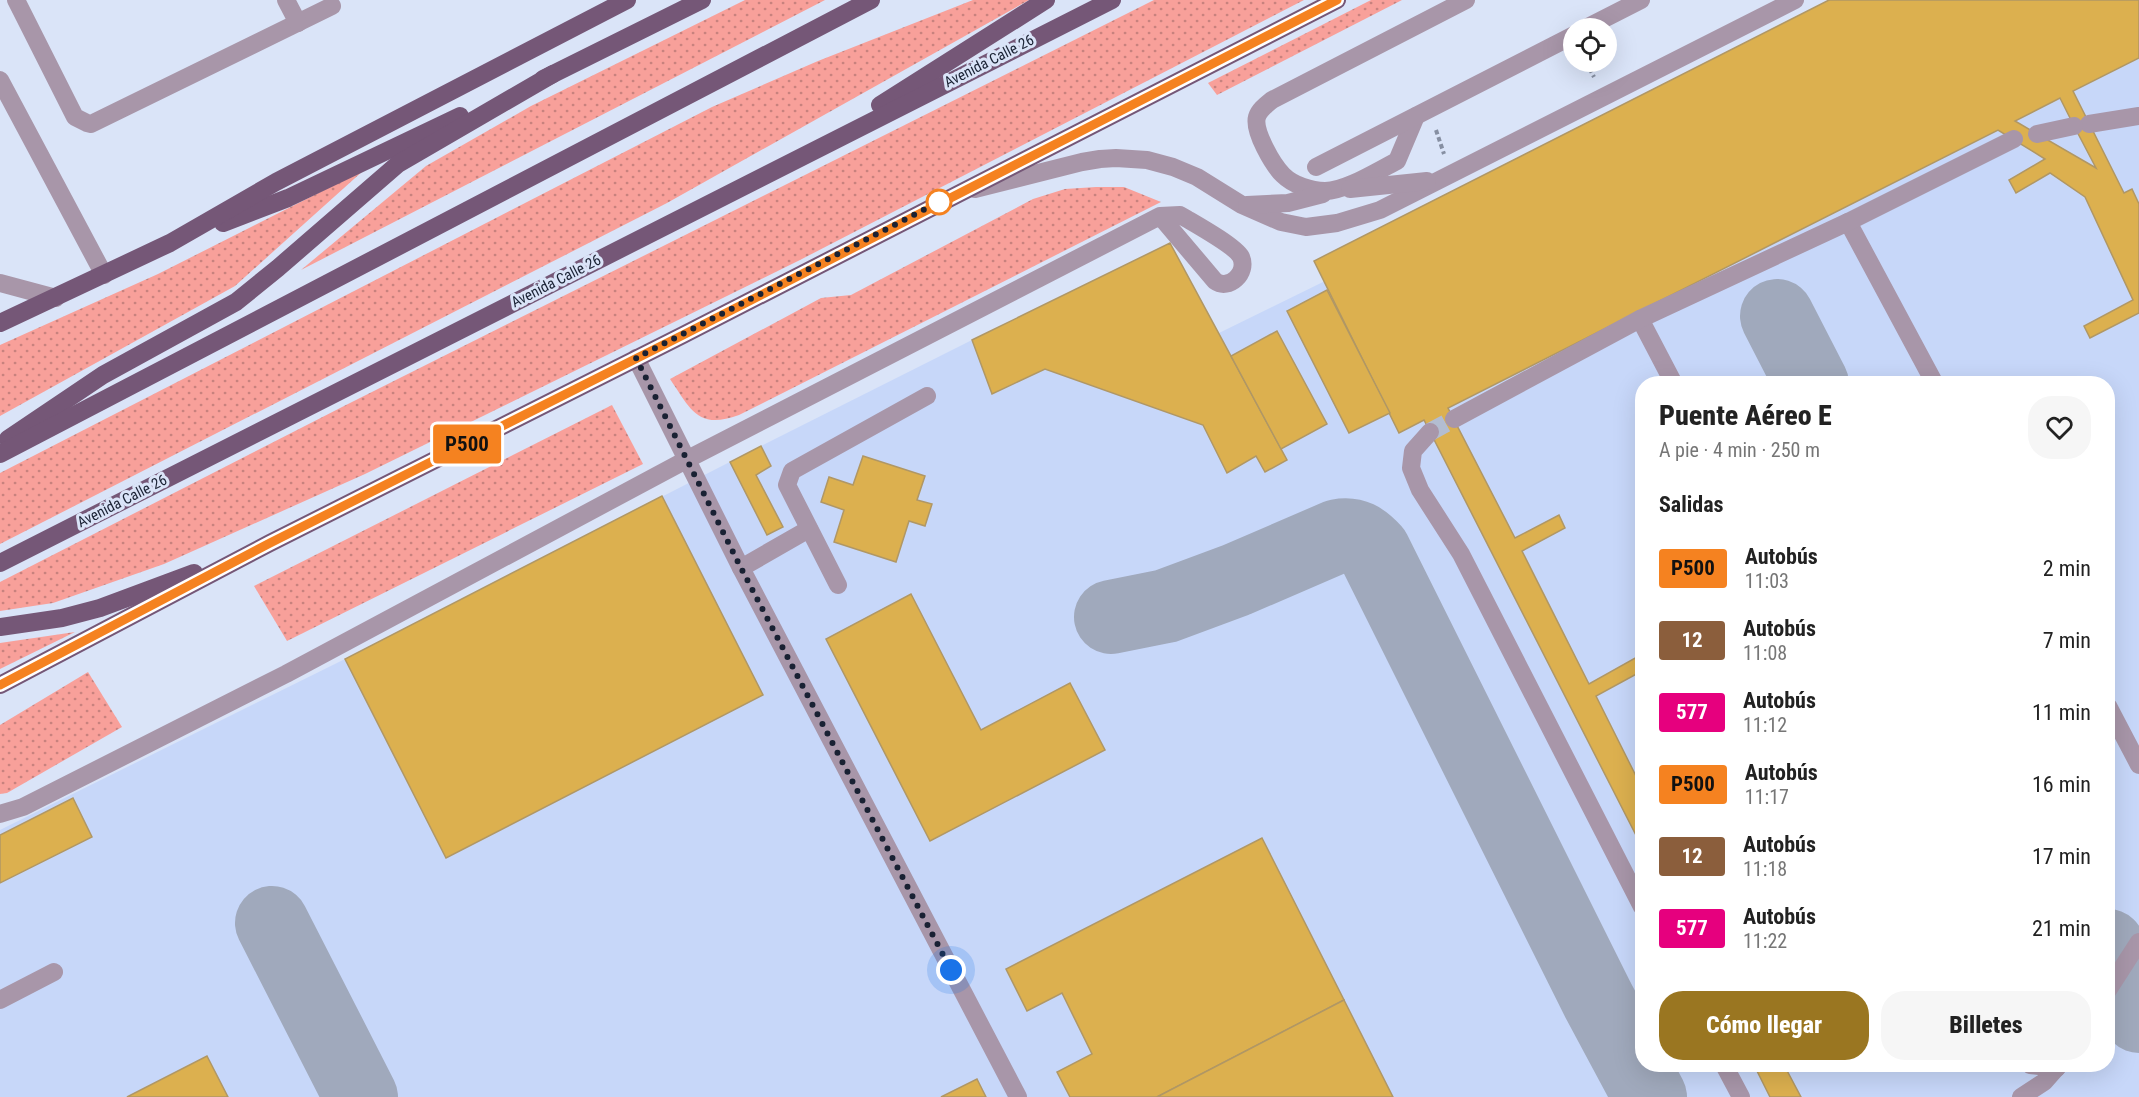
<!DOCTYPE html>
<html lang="es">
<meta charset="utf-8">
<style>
:root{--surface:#fff;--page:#f6f6f6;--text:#222;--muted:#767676;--accent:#9a7621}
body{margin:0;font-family:"Roboto Condensed",sans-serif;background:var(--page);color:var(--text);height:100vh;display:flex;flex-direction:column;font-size:22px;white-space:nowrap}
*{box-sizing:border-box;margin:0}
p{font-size:20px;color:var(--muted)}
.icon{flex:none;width:33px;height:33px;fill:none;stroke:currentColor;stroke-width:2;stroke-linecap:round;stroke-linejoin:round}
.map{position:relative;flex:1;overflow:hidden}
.side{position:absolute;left:1635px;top:376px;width:480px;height:696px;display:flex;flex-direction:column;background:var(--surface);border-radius:24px;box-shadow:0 6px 24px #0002}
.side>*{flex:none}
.badge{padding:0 12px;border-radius:4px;font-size:21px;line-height:39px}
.controls{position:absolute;left:1563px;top:18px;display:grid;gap:12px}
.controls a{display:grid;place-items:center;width:54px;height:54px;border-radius:50%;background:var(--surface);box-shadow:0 6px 24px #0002;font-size:30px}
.you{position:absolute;width:30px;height:30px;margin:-15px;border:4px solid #fff;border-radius:50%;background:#1a73e8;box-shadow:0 0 0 9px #1a73e833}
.map>.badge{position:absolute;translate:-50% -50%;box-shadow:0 0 0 3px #fff}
h2{padding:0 24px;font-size:22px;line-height:54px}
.round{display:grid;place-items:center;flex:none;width:63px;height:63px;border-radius:24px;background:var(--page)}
.head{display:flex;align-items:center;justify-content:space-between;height:102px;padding:0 24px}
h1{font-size:28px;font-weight:800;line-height:45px}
.action{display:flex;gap:12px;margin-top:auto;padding:12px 24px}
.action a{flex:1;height:69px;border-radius:24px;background:var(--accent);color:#fff;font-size:24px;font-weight:800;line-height:69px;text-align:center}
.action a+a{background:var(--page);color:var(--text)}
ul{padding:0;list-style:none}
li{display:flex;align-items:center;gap:18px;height:72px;padding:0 24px}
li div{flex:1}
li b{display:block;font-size:22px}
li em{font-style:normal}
li .badge{min-width:66px;font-weight:700;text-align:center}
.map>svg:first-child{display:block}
.built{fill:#c7d7f9;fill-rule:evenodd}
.grass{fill:url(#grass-dots)}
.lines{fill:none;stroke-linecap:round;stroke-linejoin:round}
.taxiway{stroke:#a0a9bc;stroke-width:74}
.building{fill:#dcb04f;stroke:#b09765;stroke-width:1.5;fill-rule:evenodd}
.minor-tunnel{stroke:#b3bdd1;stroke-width:18;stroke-dasharray:18 9;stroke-linecap:butt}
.path{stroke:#868fa2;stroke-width:4;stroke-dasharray:4.5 3;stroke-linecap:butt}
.minor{stroke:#a896a9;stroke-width:18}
.major{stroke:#755777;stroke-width:18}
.line-casing{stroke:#fff;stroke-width:14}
.line{stroke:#f58220;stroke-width:9}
.walk{stroke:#192133;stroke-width:6;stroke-dasharray:0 10.8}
.stop-dot{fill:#fff;stroke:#f58220;stroke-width:3}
.labels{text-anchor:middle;stroke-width:6;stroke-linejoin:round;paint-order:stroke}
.street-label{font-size:15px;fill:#192133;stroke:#dae4f8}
</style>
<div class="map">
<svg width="2139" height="1097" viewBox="0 0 2139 1097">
<defs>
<pattern id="grass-dots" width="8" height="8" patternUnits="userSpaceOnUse" patternTransform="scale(1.5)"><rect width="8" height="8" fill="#f8a09a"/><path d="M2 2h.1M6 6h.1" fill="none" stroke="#c8827e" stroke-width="1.8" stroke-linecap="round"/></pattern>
</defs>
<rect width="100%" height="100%" fill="#dae4f8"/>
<path class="built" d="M1867,0h272v1097h-2139v-267l345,-171 416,-213 211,-106 247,-7 104,-51zM1642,384h466v681h-466z"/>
<g class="grass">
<polygon points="745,0 825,0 301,270 426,166 531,106"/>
<polygon points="973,0 1029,0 667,203 0,544 0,473 712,107 818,61"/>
<polygon points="1154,0 1304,0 800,260 365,474 164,564 53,603 0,611 0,582 346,405"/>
<polygon points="1371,0 1402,0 1217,95 1208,83"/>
<polygon points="364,170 235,286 0,416 0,345 158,274"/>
<path d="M1096,187h28l37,15 -422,213c-41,15 -48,-5 -69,-36l151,-81 30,-3 182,-96 32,-10z"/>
<polygon points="612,405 643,464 287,641 254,586"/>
<polygon points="75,632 0,669 0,643"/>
<polygon points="88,672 122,727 7,793 0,794 0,725"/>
</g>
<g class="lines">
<g class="taxiway">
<polyline points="1777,316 1812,384"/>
<path d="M1111,617l55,-11 70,-26 102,-44c16,-3 25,3 36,15l224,449 52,97"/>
<polyline points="272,923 361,1097"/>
<polyline points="2108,946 2139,1016"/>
</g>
</g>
<g class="building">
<path d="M1829,0h310v58l-66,33 51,102 8,-4 7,15v109l-49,25 -6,-12 49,-26 -48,-103 -35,-24 -34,20 -7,-13 36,-21 -47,-29 -550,278 67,130 44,-23 6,13 -43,23 67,133 48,-27 5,9v5l-46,25 46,92v59l-218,-427 -25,13 -85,-172zM2060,98l14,28 22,42 -81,-47z"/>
<polygon points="1170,243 1287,460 1265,472 1256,456 1227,473 1203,425 1045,369 992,394 972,340"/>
<polygon points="1327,290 1390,413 1349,433 1287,311"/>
<polygon points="1277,331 1327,424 1281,449 1231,356"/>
<polygon points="761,446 771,466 756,475 783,527 767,535 730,462"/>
<polygon points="863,456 925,476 917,500 932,504 925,526 909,521 896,562 834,542 844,510 821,502 829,477 853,485"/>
<polygon points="662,496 763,695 446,858 345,659"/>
<polygon points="911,594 981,730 1070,683 1105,750 930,841 826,639"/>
<polygon points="73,798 92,837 0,883 0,835"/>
<polygon points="1262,838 1344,1000 1157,1097 1070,1097 1057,1072 1092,1054 1062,993 1027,1011 1006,969"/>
<polygon points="1344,1000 1393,1097 1157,1097"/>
<polygon points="207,1056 228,1097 127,1097"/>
<polygon points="1754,1065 1784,1065 1801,1097 1770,1097"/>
<polygon points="977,1079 986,1097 941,1097"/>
</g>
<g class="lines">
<polyline class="minor-tunnel" points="1430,432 1454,419"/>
<g class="path">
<polyline points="1586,62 1594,77"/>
<polyline points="1436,130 1444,154"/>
</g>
<g class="minor">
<polyline points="16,0 75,117 87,123 91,124 332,6"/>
<polyline points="286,0 298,23"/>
<polyline points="1586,28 1641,0"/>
<polyline points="0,80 104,275"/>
<path d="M1416,116l-19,45c-20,10 -51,30 -72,30 -14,0 -32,-6 -42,-16 -10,-10 -30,-44 -26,-58 2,-7 9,-12 15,-17l194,-100"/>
<polyline points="2089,124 2139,116"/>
<polyline points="2037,134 2074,126"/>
<polyline points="1316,167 1574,35"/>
<polyline points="975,189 1082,162 1100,159 1116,158 1147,160 1173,167 1197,177 1242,205 1281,222 1306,227 1337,223 1380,210 1795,0"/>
<polyline points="1350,189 1427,181"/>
<polyline points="1247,205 1288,203 1323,194"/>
<polyline points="1848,222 1935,384"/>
<polyline points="0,283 56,298"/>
<polyline points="1640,319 1674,384"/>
<polyline points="636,358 741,568 1018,1097"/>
<polyline points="1454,419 1640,319 1848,222 2014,139"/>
<polyline points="1430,432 1413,451 1411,468 1420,490 1461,554 1642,907"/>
<polyline points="741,568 809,529"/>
<polyline points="838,585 787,485 792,471 927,396"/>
<polyline points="2108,706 2139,765"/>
<path d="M0,814l23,-7 263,-133 400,-214 474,-244 20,-1 7,4c12,7 49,28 54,38 7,16 -12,34 -26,24l-55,-65"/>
<polyline points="2108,990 2139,942"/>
<polyline points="0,1000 54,972"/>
<polyline points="1724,1065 1741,1097"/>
<polyline points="2030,1065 2057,1068"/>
<polyline points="2021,1097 2044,1082 2059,1065"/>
</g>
<g class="major">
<polyline points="543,79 702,0"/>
<polyline points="880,105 1046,0"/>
<polyline points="223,223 288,198 460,116"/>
<polyline points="0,323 170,243 276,182 627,0"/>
<polyline points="8,439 103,375 236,302 278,268 398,164 553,74"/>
<polyline points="0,454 871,0"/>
<polyline points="0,563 1112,0"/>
<polyline points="0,627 62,618 100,608 194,573"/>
<polyline points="0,685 270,543 683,335 1337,0"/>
</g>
</g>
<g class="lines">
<defs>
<polyline id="line" points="0,685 270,543 683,335 1337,0"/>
</defs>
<use href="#line" class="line-casing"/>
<use href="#line" class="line"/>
<polyline class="walk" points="939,202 941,201 636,358 741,568 951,970"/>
</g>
<circle class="stop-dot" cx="939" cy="202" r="12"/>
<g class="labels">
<g class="street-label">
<text transform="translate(989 61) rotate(-27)" y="5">Avenida Calle 26</text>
<text transform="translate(556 281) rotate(-27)" y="5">Avenida Calle 26</text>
<text transform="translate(122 501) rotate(-27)" y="5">Avenida Calle 26</text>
</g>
</g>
</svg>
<div class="controls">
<a><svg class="icon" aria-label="locate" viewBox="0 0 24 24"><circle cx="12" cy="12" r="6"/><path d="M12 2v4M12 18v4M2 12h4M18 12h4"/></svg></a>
</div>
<div class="you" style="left:951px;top:970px"></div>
<b class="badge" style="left:467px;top:444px;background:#f58220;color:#111">P500</b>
<section class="side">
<div class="head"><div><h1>Puente Aéreo E</h1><p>A pie · 4 min · 250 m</p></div><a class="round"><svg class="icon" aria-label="heart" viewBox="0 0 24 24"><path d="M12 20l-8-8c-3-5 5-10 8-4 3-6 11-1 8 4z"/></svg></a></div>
<h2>Salidas</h2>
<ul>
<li><span class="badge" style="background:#f58220;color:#111">P500</span><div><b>Autobús</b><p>11:03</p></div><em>2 min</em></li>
<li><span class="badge" style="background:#8b5e3c;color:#fff">12</span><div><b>Autobús</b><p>11:08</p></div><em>7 min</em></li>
<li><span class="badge" style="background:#e6007e;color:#fff">577</span><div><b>Autobús</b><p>11:12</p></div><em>11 min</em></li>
<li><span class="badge" style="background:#f58220;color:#111">P500</span><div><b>Autobús</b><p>11:17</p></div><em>16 min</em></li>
<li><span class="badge" style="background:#8b5e3c;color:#fff">12</span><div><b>Autobús</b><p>11:18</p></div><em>17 min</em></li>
<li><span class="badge" style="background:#e6007e;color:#fff">577</span><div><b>Autobús</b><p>11:22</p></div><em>21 min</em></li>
</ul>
<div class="action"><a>Cómo llegar</a><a>Billetes</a></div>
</section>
</div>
